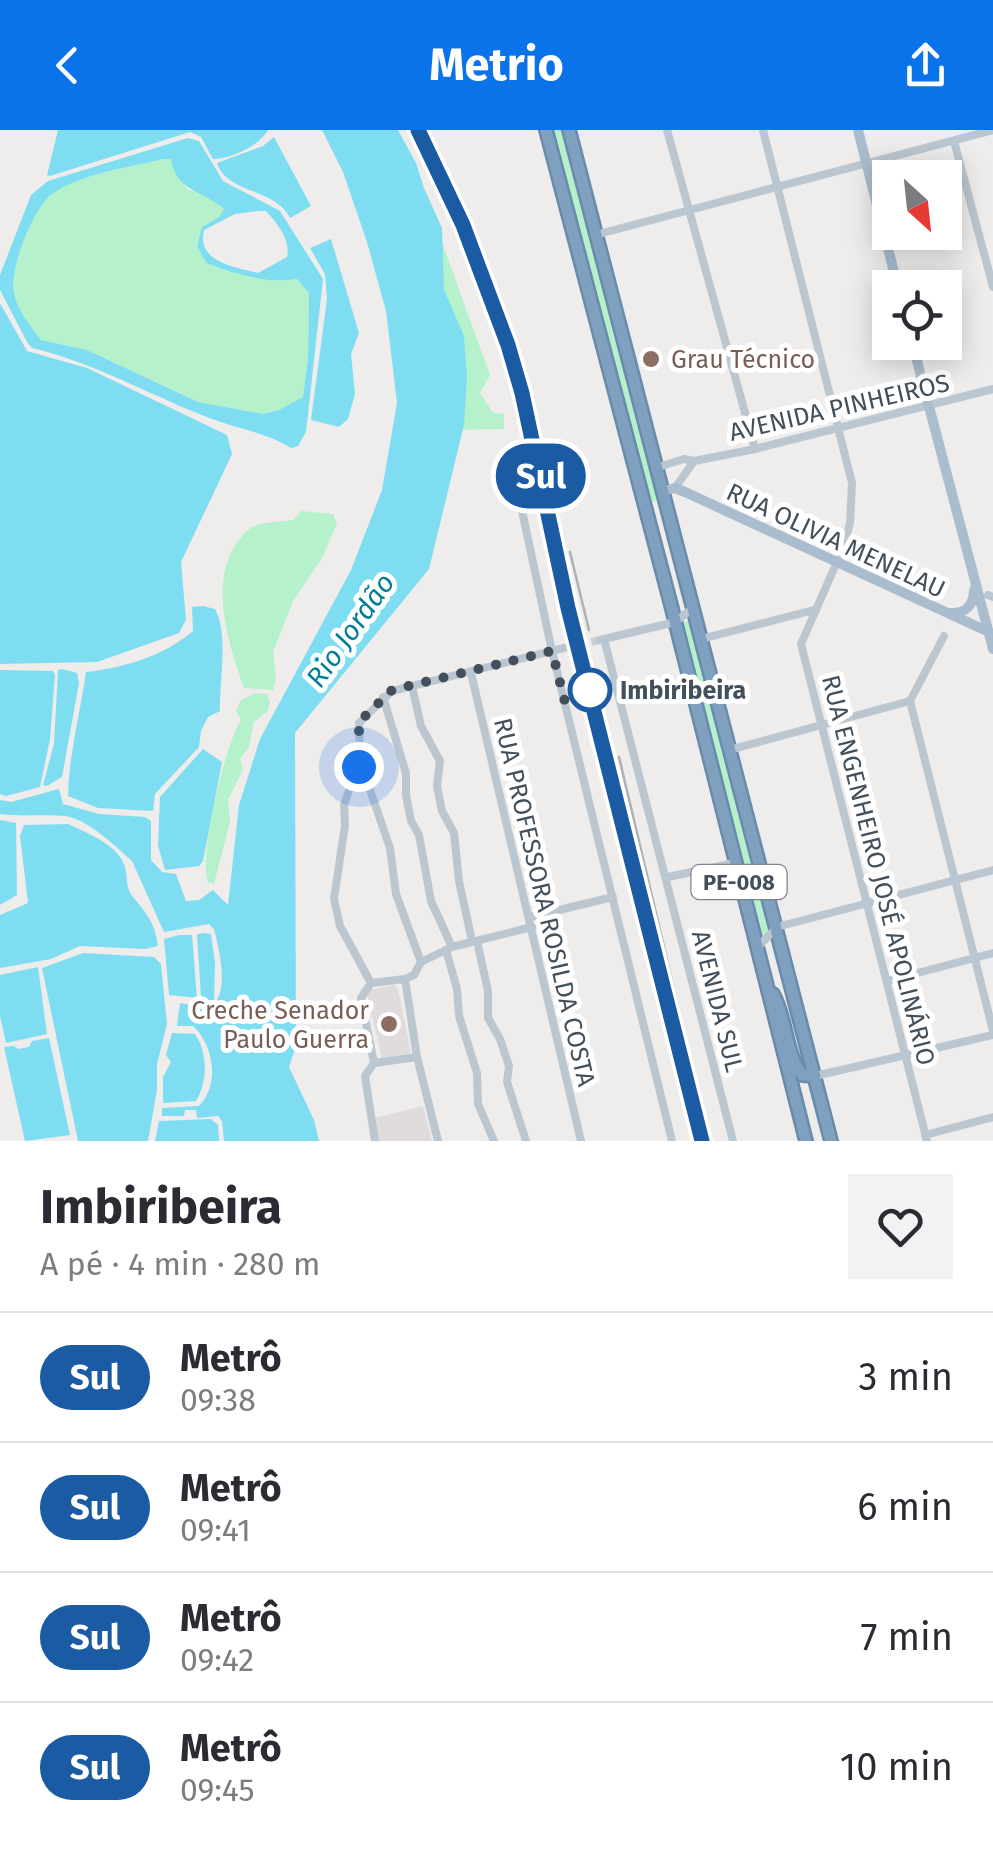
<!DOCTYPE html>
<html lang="pt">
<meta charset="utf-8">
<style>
:root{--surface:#fff;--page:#f2f2f3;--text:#2b2b33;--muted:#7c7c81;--line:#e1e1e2;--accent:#0b73e9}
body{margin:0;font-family:"Fira Sans",sans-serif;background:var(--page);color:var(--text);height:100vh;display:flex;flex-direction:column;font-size:38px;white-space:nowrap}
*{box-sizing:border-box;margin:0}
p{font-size:32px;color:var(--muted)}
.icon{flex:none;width:55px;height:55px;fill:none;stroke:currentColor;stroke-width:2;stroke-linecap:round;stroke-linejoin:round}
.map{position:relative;height:1011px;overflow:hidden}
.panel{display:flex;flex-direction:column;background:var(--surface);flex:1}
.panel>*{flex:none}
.badge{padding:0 20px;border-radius:32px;font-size:35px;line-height:65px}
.needle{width:65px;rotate:153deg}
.controls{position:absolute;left:872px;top:30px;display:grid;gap:20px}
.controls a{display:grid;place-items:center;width:90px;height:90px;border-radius:0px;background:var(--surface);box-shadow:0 5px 25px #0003;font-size:50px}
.you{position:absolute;width:50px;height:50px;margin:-25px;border:8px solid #fff;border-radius:50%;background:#1a73e8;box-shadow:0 0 0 15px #1a73e833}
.map>.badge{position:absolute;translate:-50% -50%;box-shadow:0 0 0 5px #fff}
.round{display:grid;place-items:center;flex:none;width:105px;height:105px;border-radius:0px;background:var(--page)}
.overview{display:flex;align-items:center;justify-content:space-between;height:170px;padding:0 40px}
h1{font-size:48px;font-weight:700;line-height:75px}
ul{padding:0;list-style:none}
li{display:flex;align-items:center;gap:30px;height:130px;padding:0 40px;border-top:2px solid var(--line)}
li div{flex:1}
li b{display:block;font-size:38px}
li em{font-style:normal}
li .badge{min-width:110px;font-weight:700;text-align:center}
header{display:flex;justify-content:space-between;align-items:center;height:130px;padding:0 40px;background:var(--accent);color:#fff;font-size:45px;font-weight:700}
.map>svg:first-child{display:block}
.education{fill:#e0dcde}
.green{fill:#b5f1cb}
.water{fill:#7fddf2;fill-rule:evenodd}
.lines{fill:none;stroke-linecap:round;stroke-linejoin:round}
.minor-tunnel{stroke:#cdcdcf;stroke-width:8;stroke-dasharray:8 4;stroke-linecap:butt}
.highway-casing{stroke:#6a8bab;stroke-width:16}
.minor{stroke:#bbc7d0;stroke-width:8}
.major{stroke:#a9bdce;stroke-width:10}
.highway{stroke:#7fa0bf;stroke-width:11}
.tram{stroke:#adb1b7;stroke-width:2.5}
.rail{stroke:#adb1b7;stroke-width:2.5}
.line-casing{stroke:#fff;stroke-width:22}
.line{stroke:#1a5ba3;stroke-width:15}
.walk{stroke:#43505b;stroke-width:10;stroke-dasharray:0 18}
.education-dot{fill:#8d6e63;stroke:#fff;stroke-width:4}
.stop-dot{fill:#fff;stroke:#1a5ba3;stroke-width:5}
.labels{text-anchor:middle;stroke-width:10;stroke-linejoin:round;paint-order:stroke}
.shield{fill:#fff;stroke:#7b848c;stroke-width:2.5}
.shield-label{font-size:22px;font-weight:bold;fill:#43505b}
.education-label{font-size:25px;fill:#785e54;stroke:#fff;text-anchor:start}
.street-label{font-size:25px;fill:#43505b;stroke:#fff}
.stop-label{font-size:25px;font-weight:bold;fill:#43505b;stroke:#fff;text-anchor:start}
.water-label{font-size:28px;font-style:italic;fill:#047d97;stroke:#fff}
</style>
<header><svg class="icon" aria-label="back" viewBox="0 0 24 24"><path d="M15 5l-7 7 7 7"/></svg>Metrio<svg class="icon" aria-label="share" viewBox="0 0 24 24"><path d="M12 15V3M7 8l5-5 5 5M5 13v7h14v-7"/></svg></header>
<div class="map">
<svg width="993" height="1011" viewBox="0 0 993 1011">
<rect width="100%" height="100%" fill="#efecec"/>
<g class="education">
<polygon points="393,855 398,859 411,923 382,929 367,864 370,860"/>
<polygon points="423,976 432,1011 376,1011 374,988"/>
</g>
<g class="green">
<polygon points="553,0 564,0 659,370 652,371 649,361"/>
<path d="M163,29h8l16,30 23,8 14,12 -5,8 -17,10 -5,19 9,17c31,11 59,21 91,16l12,14 -1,66 -5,38 -24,13 -16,4 -65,-12 -111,-52 -46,-10c-10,-14 -24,-30 -27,-47 -5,-24 19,-84 38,-99 30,-21 76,-26 111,-35z"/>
<polygon points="432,85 490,245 480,263 493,283 504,284 504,299 452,300"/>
<path d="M301,381l32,3 4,10 -15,34 -29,43 -20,51 3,27 -3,11 -29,-2c-17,-48 -40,-118 4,-158 10,-9 33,-8 46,-10z"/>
<polygon points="691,490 773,798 760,810 678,493"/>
<path d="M255,563l12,1 3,7 -2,10 -14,11 -5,25 -9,12 3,11 -15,30 2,21 -16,63 -6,-2c-10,-27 18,-140 33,-162l-5,-9 5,-11z"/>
</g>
<g class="water">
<path d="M58,0h210c-9,16 -37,29 -55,29l-12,-22 -11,-5 -140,44 -3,-1z"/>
<path d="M322,0h76l18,33 8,25 18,40 2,62 20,46 3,42 -3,47 -35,144 -134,164 1,313 -7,21 25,53 5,21h-95l-2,-20 -4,-5 -21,2 -1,-8h-11l-1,6h-22v-8l37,-2c21,-21 15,-61 -6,-80h-16l3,-23 30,6c20,-16 10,-56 4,-80l-5,-5 -45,8 -32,-71c-17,-15 -44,-42 -67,-45 -22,-2 -43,1 -65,-2v-14l11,2 48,-13 4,15 36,10 46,3 6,4v39l11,12 14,2 10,27 13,-1 14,-10 15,15 11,-100 21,-66 91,-169 31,-80 15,-87 -11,-92 -19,-69 -24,-70z"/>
<path d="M274,7l37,69 -21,12c-14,-30 -63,-24 -73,-55l46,-17z"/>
<path d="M188,8l11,3 24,40 57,30 43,68 -17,153 -8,14 -7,2c-24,-15 -52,-19 -79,-29 -61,-23 -116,-56 -180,-71l-5,-6 -27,-52v-15l31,-80 17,-14zM163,29h8c5,33 32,31 53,50l-5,8 -17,10 -5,19 9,17c31,11 58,21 91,16l12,14 -1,66 -5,38 -24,13 -16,4 -65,-12 -111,-52 -46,-10c-10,-14 -24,-30 -27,-47 -5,-24 19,-84 38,-99 30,-21 76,-26 111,-35zM257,81h9c11,12 25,29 21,46l-29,16c-23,-6 -62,-11 -54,-43l31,-16z"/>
<polygon points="331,109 359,203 351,224 355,264 348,289 339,297 311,290 327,169 325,144 310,118"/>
<polygon points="0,173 27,221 87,238 227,305 232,324 181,432 186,490 179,503 97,532 0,534"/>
<path d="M203,476l12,3c14,25 4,73 5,102l-12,6 -7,14 -2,16 -44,47 -2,17 -55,-3 -30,-12c1,-42 12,-82 18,-124 37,-4 78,-16 107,-41l-1,-24z"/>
<polygon points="63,539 77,543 79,553 62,647 47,656 43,655 54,614 58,540"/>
<polygon points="0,540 53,541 55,545 50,609 40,657 6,666 0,664"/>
<polygon points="203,619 222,632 203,731 199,736 165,740 158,715 160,667"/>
<polygon points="0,690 16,693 17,765 0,775"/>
<path d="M68,694c19,9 51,21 57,43 3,11 0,20 8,30 14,17 22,26 25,49l-13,3 -65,-3 -29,13 -51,9v-53l28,-12 -8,-67 4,-11z"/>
<polygon points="205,803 211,804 215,833 214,871 210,875 205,874 201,866 197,804"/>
<polygon points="179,805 192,805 197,868 169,865 164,809"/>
<polygon points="83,823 154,827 161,834 167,894 157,934 157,960 148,1011 78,1011 42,838"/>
<polygon points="38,837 47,904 6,913 0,886 0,845"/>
<path d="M172,903l23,1c13,19 13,48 1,67l-33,2v-26l8,-15 -5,-7z"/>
<polygon points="49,908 70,1005 25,1011 4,917 14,916 18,919 29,917 32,911"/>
<polygon points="211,989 218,995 219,1011 155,1011 159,991"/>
</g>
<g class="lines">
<polyline class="minor-tunnel" points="568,517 600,510"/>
<defs>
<g id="highway">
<polyline points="546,0 671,475 806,1011"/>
<polyline points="569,0 831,1011"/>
<path d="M773,864c14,25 12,59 29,81l13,1"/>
</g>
</defs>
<use href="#highway" class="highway-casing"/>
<g class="minor">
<polyline points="667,0 755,319"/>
<polyline points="763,0 852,353 850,393 843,418 801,514 927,1011"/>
<polyline points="954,11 993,157"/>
<polyline points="595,105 993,0"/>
<polyline points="509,320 552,521 672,1011"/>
<polyline points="655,338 684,329 694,331 755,319 993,259"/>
<polyline points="675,358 694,331"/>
<polyline points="988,465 993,467"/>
<polyline points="604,509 733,1011"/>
<polyline points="701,509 814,480"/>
<polyline points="600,510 675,492 693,478"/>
<polyline points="471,543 581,1011"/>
<polyline points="412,556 421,596 440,631 437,656 442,681 454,703 459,751 472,811"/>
<polyline points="383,567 406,643 406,665 411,691 419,705 431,771 452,817"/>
<polyline points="910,571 993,901"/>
<polyline points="729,620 910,571 944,506"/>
<polyline points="357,646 369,657 390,718 396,764 421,832"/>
<polyline points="668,747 734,733"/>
<polyline points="530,787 613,767"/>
<polyline points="477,811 488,861 488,888 500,909 509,936 507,952 526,1011"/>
<polyline points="757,818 777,797 993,740"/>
<polyline points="446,820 457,859 459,886 477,943 478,974 494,1011"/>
<polyline points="405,849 417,927 438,1011"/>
<polyline points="887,851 993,823"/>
<polyline points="371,853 405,849 414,845 421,832 452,817 532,797"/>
<polyline points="374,933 417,927"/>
<polyline points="815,946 993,905"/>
<polyline points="925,1005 993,987"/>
<polyline points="375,1011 365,946 374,933 361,868 371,853 340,796 334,769 345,695 344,675 360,629 359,593 392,561 568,517"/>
</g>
<g class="major">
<polyline points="858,0 898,158"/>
<polyline points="912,212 993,519"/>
<polyline points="663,361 675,358 685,362 989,502"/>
<path d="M951,483c15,1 23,-9 23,-23"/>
</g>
<use href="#highway" class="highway"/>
<g class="tram">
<polyline points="410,0 465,120 520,277 569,505"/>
<polyline points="602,631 694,1011"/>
</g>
<g class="rail">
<path d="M419,0c40,85 79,172 103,264 21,79 31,161 53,240"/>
<polyline points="570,422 589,500"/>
<polyline points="619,627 710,1011"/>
</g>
</g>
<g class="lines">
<defs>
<polyline id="line" points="418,0 463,95 508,215 522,263 568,478 702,1011"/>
</defs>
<use href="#line" class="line-casing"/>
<use href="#line" class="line"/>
<polyline class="walk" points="359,637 359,592 392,560 552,521 566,576 590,560"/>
</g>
<g class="education-dot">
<circle cx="651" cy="229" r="10"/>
<circle cx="389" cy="894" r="10"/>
</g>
<circle class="stop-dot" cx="590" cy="560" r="20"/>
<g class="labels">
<rect class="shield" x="691.5" y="735" width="95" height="34" rx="8"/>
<g class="shield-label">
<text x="739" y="760">PE-008</text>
</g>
<g class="education-label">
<text x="671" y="238">Grau Técnico</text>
<text x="369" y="889" text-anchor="end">Creche Senador<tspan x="369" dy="29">Paulo Guerra</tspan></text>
</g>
<g class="street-label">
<text transform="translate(839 277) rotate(-13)" y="9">AVENIDA PINHEIROS</text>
<text transform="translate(836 410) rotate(25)" y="9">RUA OLIVIA MENELAU</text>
<text transform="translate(879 740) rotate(76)" y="9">RUA ENGENHEIRO JOSÉ APOLINÁRIO</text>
<text transform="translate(545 772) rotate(77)" y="9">RUA PROFESSORA ROSILDA COSTA</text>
<text transform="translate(718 871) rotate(76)" y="9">AVENIDA SUL</text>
</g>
<g class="stop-label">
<text x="620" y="569">Imbiribeira</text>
</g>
<g class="water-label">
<text transform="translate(350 500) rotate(-55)" y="10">Rio Jordão</text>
</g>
</g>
</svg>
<div class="controls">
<a><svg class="needle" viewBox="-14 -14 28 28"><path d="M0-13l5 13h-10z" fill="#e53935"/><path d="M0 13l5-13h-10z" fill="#7c7c81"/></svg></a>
<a><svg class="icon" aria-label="locate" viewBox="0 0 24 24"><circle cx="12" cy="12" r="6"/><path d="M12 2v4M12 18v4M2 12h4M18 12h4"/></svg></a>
</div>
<div class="you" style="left:359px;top:637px"></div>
<b class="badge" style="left:541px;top:346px;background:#1a5ba3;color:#fff">Sul</b>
</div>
<section class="panel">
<div class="overview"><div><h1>Imbiribeira</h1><p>A pé · 4 min · 280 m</p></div><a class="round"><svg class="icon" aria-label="heart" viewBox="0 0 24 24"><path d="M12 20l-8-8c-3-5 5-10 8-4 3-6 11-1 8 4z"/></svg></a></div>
<ul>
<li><span class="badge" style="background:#1a5ba3;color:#fff">Sul</span><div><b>Metrô</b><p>09:38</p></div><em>3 min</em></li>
<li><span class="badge" style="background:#1a5ba3;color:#fff">Sul</span><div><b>Metrô</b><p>09:41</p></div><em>6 min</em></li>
<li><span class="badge" style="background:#1a5ba3;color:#fff">Sul</span><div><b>Metrô</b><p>09:42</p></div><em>7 min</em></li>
<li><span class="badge" style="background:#1a5ba3;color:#fff">Sul</span><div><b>Metrô</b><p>09:45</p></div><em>10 min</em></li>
</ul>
</section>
